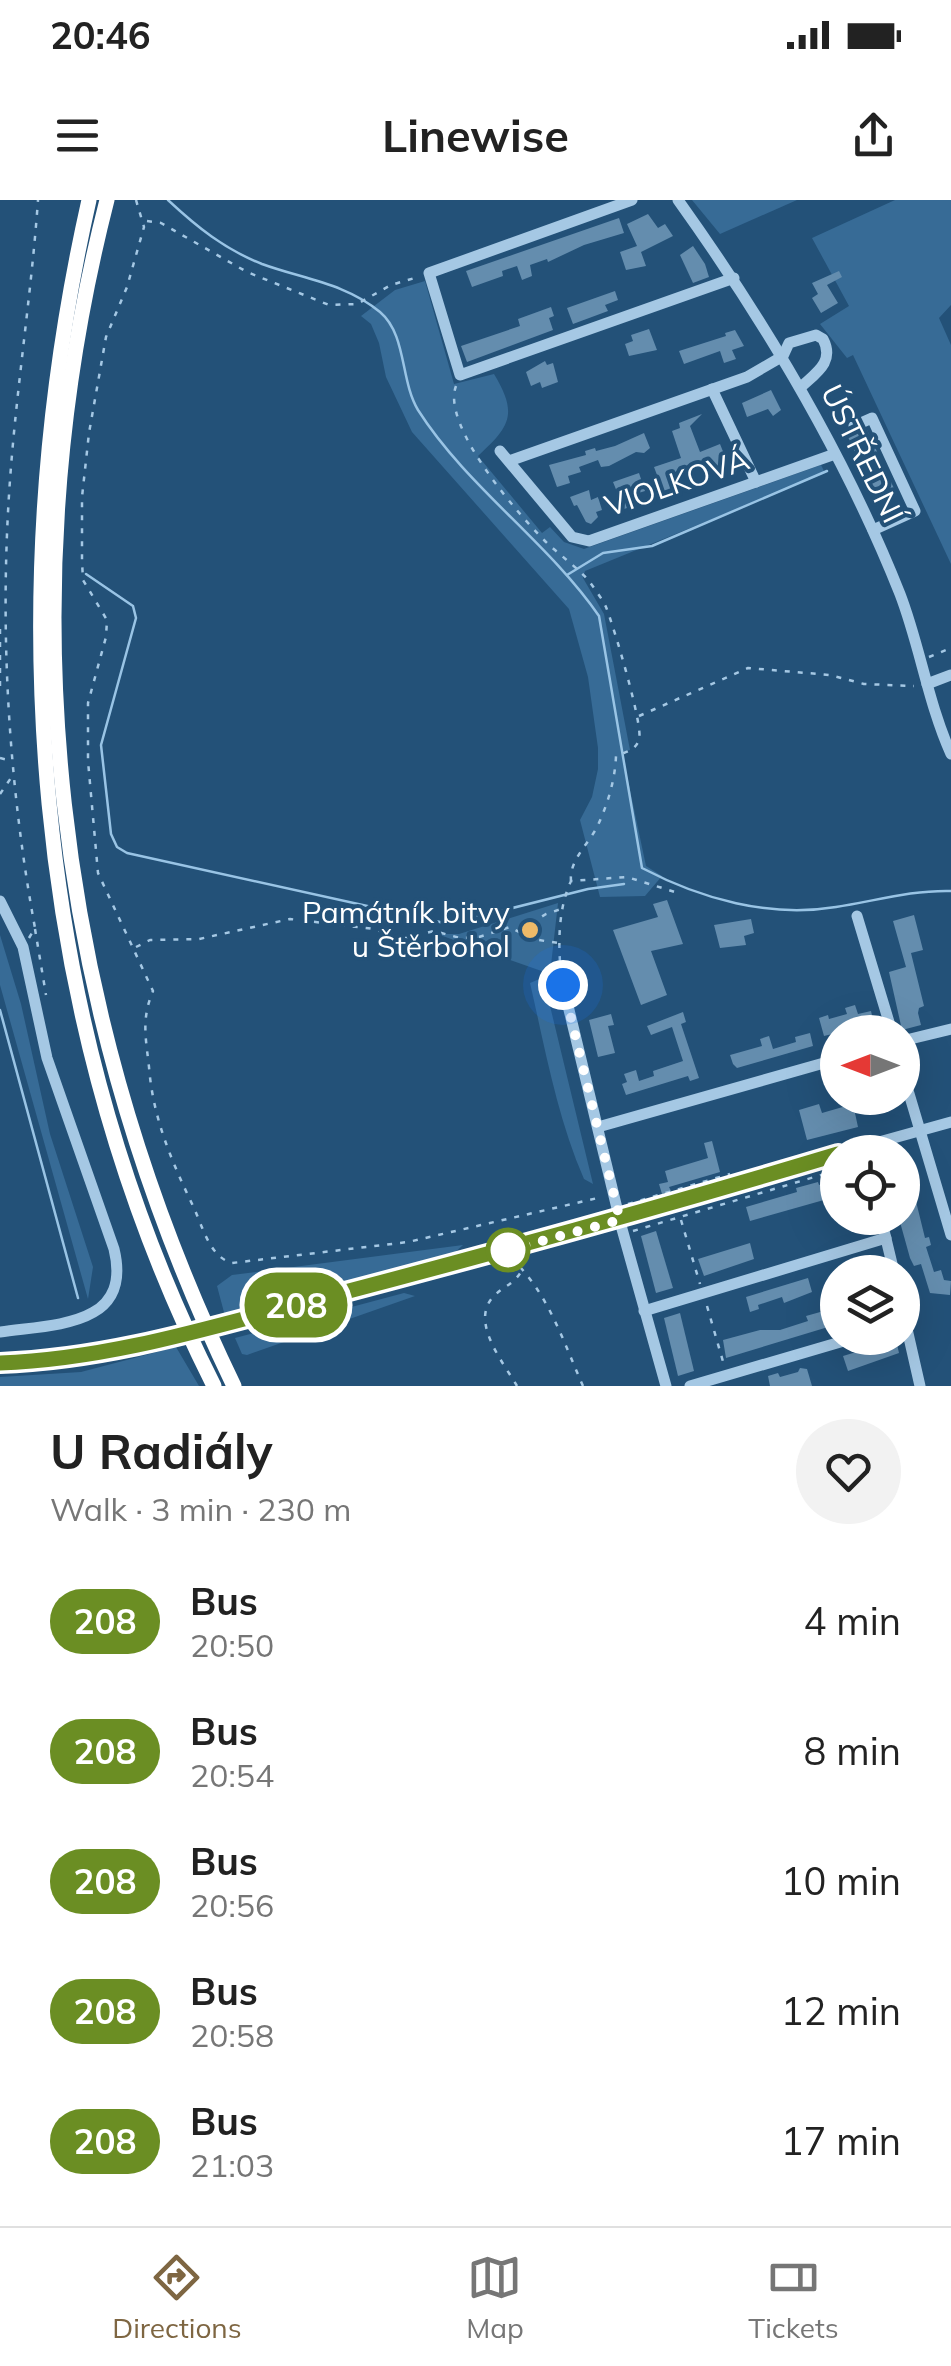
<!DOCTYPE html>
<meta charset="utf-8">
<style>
:root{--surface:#fff;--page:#f2f2f2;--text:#222;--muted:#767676;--line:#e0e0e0;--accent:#7e6642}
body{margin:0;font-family:Mulish,sans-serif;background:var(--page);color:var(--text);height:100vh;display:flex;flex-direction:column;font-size:38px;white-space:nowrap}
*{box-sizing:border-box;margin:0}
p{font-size:32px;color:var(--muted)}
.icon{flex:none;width:55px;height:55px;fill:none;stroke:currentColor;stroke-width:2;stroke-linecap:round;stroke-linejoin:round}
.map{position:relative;height:1186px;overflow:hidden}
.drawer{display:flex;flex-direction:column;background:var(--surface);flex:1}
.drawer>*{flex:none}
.badge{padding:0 20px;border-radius:32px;font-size:35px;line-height:65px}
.needle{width:65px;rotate:270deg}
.fabs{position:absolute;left:820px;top:815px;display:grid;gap:20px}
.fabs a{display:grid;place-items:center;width:100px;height:100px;border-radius:50%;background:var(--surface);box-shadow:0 10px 40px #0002;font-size:50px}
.you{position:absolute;width:50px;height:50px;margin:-25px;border:8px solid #fff;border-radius:50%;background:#1a73e8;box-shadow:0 0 0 15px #1a73e833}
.map>.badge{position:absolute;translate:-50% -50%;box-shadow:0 0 0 5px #fff}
.round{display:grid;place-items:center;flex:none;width:105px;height:105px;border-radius:52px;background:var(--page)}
.headline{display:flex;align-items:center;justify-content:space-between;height:170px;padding:0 50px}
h1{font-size:48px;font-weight:700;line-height:75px}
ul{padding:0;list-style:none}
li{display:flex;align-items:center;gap:30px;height:130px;padding:0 50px}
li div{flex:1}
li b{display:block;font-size:38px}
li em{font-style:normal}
li .badge{min-width:110px;font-weight:700;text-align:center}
.status{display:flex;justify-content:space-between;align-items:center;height:70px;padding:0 50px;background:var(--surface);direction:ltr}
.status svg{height:28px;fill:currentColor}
header{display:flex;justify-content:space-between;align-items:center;height:130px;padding:0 50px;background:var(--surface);font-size:45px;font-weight:700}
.tab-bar{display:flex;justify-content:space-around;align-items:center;height:140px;border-top:2px solid var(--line);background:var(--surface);font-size:28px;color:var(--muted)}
.tab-bar a{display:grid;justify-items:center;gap:5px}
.tab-bar .on{color:var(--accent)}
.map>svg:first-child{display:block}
.green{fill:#376b96}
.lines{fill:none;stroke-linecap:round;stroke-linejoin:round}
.stream{stroke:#99c4e5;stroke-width:2.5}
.building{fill:#648dae}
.path{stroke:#a5c8e4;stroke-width:2.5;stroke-dasharray:5 8;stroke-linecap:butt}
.minor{stroke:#a5c8e4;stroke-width:11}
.highway{stroke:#fff;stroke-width:15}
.minor-bridge{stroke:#a5c8e4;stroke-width:11}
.line-casing{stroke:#fff;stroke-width:22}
.line{stroke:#6b8e23;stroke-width:15}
.walk{stroke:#fff;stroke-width:10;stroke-dasharray:0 18}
.poi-dot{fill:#eeba68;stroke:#235178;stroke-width:4}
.stop-dot{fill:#fff;stroke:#6b8e23;stroke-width:5}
.labels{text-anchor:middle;stroke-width:8;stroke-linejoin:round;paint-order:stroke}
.street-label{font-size:30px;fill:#fff;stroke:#235178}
.poi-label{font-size:30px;fill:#fff;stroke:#235178;text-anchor:end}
</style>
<div class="status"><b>20:46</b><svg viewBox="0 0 49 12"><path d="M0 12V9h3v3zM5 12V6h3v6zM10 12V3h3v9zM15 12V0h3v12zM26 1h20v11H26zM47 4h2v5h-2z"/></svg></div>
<header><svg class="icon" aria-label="menu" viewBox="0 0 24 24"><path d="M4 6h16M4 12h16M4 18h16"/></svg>Linewise<svg class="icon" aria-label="share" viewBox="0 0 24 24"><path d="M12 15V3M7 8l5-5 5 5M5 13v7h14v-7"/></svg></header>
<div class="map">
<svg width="951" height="1186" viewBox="0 0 951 1186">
<rect width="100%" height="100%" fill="#235178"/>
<g class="green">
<polygon points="692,0 797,0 720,34"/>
<polygon points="895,0 951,0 951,105 939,118 951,145 951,364 853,155 847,158 820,124 849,106 812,38"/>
<path d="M425,81l29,103 40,-10c25,41 15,53 -16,82l64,77 8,-6 14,15 20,7 237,-84 4,8 -240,98 -2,7 21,36 26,136 -8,2 24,114 16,10 -17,20 -45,1 -20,-77 12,-23 6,-28v-21l-10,-71 -19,-68 -157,-177 -26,-55 -7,-34 -8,-19 -10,-8 34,-26z"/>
<polygon points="558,703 550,774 437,734 459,734"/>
<polygon points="0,735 21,804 50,934 93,1067 88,1099 0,785"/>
<path d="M537,780l7,1 49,203 -9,-5c-27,-62 -39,-131 -54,-196z"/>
<polygon points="463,1045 452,1055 225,1116 217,1086 232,1075"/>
<polygon points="404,1093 415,1096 247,1155 242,1154 235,1138"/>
<polygon points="176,1147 199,1186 0,1186 0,1177 81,1172"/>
</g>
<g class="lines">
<g class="stream">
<path d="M168,0c29,27 56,49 94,64 41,15 83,19 118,48 27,23 20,68 38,98 49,77 129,131 181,206l43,252c59,31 127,50 194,39 39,-6 75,-17 115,-16"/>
<polyline points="86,374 133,406 136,418 101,545 111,634 117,647 127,653 449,724 588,689 624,684"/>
<polyline points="567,375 603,353 652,346 827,271"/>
<polyline points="0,810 78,1098"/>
</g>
</g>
<g class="building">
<polygon points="648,14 658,28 665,24 673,36 641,52 646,66 626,70 620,52 637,46 627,24"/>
<polygon points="619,18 624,33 584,45 548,62 547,59 530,65 532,76 522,80 517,66 502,71 503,76 472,87 466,71"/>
<polygon points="693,46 705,64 709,77 693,83 680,55"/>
<polygon points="839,71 842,77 827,85 838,103 821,113 812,98 818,94 812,83"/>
<polygon points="615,91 618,100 605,105 608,111 573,124 567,108"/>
<polygon points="551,107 554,116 549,118 553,130 467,162 461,146 520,126 518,119"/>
<polygon points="649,129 657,150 629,156 625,144 633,141 631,135"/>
<polygon points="735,130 744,146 732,150 736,159 724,163 720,151 684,164 679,151 726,136 725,133"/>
<polygon points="545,161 547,165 553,163 558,182 542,188 540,182 531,186 526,172"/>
<polygon points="771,190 781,210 773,216 768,209 747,217 742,203"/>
<polygon points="702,214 690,226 700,252 720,244 728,264 703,278 700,268 674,276 677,286 663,291 654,267 681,258 672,231 680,228 679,223"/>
<polygon points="867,230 897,295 879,303 848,237"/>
<polygon points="644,233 650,248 644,253 636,252 609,266 601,267 598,260 579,267 581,272 568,276 570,283 557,287 549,265 586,255 585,251 595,248 596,251 615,246"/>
<polygon points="639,273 645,291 632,295 636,305 624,309 613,282"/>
<polygon points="589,290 591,300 598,297 602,310 596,312 598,317 591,324 586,322 577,305 574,306 570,297"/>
<polygon points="667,700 683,744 651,751 667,795 641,805 613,730 658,717 653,704"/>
<polygon points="914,715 923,750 911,753 924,806 919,808 918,813 921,825 902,830 889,772 906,767 893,721"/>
<polygon points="751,719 754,733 744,736 746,745 720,748 714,725"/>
<polygon points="855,805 858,814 871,811 874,824 824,836 819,818 828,815 829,819 847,814 845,808"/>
<polygon points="683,812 686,822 681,824 699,878 690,881 688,876 626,895 622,884 627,882 624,874 636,870 639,881 654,876 653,871 683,861 672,827 651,835 647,826"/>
<polygon points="611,814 614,825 608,826 615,853 598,857 589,820"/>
<polygon points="810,833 813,846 737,868 733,864 730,855 762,846 760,839 769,836 773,849 796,842 795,837"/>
<polygon points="819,904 822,913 853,904 858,927 807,940 799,910"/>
<polygon points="712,941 720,972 669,987 671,991 662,994 659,984 668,982 665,971 708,958 704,943"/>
<polygon points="902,969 908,978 910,977 925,1038 929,1037 931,1045 926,1047 934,1072 941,1070 944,1080 951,1081 950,1095 930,1093 921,1064 914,1066 910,1058 900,1022"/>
<polygon points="838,980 838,996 750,1021 746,1007 797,992 796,988 818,982 819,985"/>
<polygon points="656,1031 673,1088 656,1093 641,1036"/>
<polygon points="750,1043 754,1059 704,1076 698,1059"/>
<polygon points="808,1078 812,1092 784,1103 782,1097 758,1105 759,1109 750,1112 746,1097"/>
<polygon points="838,1107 838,1124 726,1158 723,1140 760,1130 780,1130 808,1121 806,1116"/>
<polygon points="680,1113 694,1171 678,1176 664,1118"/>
<polygon points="896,1140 899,1153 848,1171 843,1156"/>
<polygon points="800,1168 807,1169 812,1186 770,1186 768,1176 778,1173 780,1177 798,1172"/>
</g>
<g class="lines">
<g class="path">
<path d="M136,0l8,27 -17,60 -21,50 -17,96 -7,64v64l1,19 24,40 -1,17 -18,66v58l10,112 55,118c-12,28 -7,48 -4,76 4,52 23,95 45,141 9,20 16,49 38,55l176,-21 194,-45"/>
<polyline points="147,21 161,23 247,72 329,105 357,104 391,85 418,77"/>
<path d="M456,186c-15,39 61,127 88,154 14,14 32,26 45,41 6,8 13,18 17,26 7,17 38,120 33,133 -4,11 -14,12 -23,16 -1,24 -8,47 -18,69 -9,19 -29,35 -27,56"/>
<polyline points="0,429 0,493"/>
<polyline points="929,457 951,448"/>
<polyline points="639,516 748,468 830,475 864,484 914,486"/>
<polyline points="0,558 12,561"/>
<polyline points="0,594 13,575"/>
<polyline points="532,724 535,740"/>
<polyline points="35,729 46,795"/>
<polyline points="520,730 546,714 561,709"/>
<path d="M29,738l6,-10c-26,-141 -35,-290 -26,-433 6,-98 22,-196 29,-295"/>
<polyline points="136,747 150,740 199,739 290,719 374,729 402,739 434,731 460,738 479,737 510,727 532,739 558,743"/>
<path d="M561,774c-3,-30 -3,-65 10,-93l56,-4 48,15"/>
<polyline points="628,1004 730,974"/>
<polyline points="681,1020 700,1084"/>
<polyline points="633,1031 838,970"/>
<path d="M511,1058c37,34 52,83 72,128"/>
<polyline points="707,1106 724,1165"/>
<path d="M517,1186c-14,-24 -47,-64 -24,-89 10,-11 21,-12 29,-27"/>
</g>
<g class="minor">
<polyline points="632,0 429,73 460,175 734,78"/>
<path d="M678,0c88,123 166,253 222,394 20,52 28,109 51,160"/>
<polyline points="712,189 756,282"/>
<polyline points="854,226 872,218 915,311 873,330"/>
<polyline points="500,251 572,337 589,341 835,254"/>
<path d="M509,261l238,-84 36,-21 6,-13 27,-8 7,4c12,23 -7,34 -22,48"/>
<polyline points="927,484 951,475"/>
<path d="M0,701l23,46 24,111 67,191c19,78 -60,75 -114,83"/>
<polyline points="857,716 892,832"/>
<polyline points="563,785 622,1029 666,1186"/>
<polyline points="902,841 951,829"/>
<polyline points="902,870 951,1035"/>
<polyline points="598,927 838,859"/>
<polyline points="843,952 951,922"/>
<polyline points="881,1018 894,1072"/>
<polyline points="902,1107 920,1186"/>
<polyline points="644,1111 886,1038"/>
<polyline points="249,1117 620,1020 838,954"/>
<polyline points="0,1163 65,1160 146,1144"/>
<polyline points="690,1186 854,1138"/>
</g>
<g class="highway">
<path d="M89,0c-89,395 -59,821 125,1186"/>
<path d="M107,0c-103,402 -53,814 127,1186"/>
</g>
<polyline class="minor-bridge" points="146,1144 249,1117"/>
</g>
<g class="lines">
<defs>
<path id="line" d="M0,1163c112,-4 218,-38 326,-66 172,-45 342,-92 512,-143"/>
</defs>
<use href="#line" class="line-casing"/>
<use href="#line" class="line"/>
<polyline class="walk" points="508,1050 620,1020 563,785"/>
</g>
<circle class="poi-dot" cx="530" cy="730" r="10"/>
<circle class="stop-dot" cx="508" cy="1050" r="20"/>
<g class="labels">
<g class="street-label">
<text transform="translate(862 254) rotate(64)" y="10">ÚSTŘEDNÍ</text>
<text transform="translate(677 283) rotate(-19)" y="10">VIOLKOVÁ</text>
</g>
<g class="poi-label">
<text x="510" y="723">Památník bitvy<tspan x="510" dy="34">u Štěrbohol</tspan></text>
</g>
</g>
</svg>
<div class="fabs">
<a><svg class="needle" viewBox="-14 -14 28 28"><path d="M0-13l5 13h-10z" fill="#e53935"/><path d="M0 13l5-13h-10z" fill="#767676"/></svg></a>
<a><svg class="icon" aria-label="locate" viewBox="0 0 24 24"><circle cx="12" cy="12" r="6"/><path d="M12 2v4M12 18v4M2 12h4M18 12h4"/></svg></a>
<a><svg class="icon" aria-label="layers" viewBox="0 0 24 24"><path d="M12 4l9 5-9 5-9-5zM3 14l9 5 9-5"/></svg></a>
</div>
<div class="you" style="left:563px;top:785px"></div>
<b class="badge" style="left:296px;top:1105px;background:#6b8e23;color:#fff">208</b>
</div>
<section class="drawer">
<div class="headline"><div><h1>U Radiály</h1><p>Walk · 3 min · 230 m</p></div><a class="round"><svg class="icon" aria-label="heart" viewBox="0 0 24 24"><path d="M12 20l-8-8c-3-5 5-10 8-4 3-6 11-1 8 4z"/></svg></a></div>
<ul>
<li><span class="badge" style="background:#6b8e23;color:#fff">208</span><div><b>Bus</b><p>20:50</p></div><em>4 min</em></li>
<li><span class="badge" style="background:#6b8e23;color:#fff">208</span><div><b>Bus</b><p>20:54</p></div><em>8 min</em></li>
<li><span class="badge" style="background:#6b8e23;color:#fff">208</span><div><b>Bus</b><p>20:56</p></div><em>10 min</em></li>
<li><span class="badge" style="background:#6b8e23;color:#fff">208</span><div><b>Bus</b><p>20:58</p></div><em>12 min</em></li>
<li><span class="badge" style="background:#6b8e23;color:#fff">208</span><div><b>Bus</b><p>21:03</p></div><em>17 min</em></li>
</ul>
</section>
<nav class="tab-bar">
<a class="on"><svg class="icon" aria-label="directions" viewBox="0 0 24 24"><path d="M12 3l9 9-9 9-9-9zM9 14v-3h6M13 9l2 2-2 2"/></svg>Directions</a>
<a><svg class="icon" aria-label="map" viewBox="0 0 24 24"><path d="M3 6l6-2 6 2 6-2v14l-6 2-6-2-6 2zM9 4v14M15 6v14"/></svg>Map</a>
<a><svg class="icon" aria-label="tickets" viewBox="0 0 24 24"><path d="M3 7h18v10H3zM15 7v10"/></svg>Tickets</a>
</nav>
